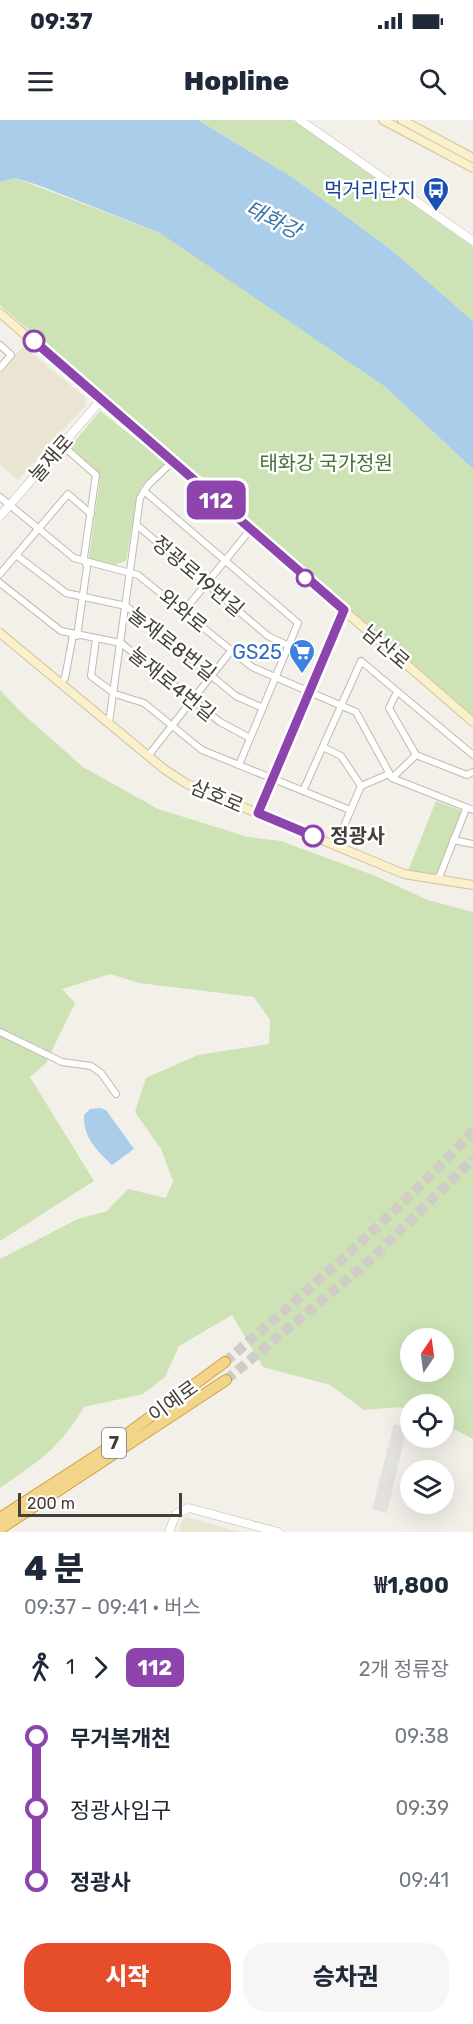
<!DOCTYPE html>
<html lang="ko">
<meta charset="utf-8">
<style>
:root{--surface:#fff;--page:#f6f6f7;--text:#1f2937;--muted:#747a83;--accent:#e64d2b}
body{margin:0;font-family:Rubik,"Noto Sans KR",sans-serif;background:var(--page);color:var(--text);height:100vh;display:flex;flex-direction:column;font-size:22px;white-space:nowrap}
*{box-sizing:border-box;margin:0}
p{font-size:20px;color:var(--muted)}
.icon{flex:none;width:33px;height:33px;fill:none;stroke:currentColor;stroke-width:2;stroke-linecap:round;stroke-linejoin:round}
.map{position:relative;height:1412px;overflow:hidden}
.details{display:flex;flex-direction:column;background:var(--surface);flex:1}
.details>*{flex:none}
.badge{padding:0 12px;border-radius:9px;font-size:21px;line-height:39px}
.needle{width:39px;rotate:13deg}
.controls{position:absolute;left:400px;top:1208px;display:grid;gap:12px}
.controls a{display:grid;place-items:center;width:54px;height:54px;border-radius:50%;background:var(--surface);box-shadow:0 6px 24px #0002;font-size:30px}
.scale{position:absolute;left:18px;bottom:15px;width:164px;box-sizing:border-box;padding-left:6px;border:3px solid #454037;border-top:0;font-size:16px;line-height:21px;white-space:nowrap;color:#454037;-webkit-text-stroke:4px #fff;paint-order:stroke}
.map>.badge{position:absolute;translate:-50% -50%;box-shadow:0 0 0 3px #fff}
.legs{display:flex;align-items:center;gap:9px;height:66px;padding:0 24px;font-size:20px}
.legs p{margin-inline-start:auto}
.summary{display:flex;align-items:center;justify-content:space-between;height:102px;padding:0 24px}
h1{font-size:33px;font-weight:800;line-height:45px}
.action{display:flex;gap:12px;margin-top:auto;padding:12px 24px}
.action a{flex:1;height:69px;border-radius:24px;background:var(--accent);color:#fff;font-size:24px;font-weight:800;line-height:69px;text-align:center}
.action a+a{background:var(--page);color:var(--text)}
ul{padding:0 24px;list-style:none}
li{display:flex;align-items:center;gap:21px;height:72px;font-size:22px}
li i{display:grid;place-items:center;width:9px;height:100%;margin:0 8px;background:currentColor}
li i::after{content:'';width:15px;height:15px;margin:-8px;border:4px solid;border-radius:50%;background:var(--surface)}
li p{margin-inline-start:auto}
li:first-child i{background:linear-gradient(#0000 50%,currentColor 0)}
li:last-child i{background:linear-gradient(currentColor 50%,#0000 0)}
.status{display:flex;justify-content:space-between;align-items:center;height:42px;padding:0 30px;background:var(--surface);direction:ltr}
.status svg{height:16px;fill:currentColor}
header{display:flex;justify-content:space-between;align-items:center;height:78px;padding:0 24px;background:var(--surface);font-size:27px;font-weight:800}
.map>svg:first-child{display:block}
.education{fill:#eae5d3}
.green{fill:#cde3b5;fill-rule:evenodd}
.parking{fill:#e4e2df}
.water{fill:#aaceea}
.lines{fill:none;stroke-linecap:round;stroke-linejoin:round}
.trunk-tunnel{stroke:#cfcdc5;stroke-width:10;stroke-dasharray:10 5;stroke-linecap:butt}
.minor-casing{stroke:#c0baaf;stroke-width:8}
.tertiary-casing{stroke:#c0baaf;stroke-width:9}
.secondary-casing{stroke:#cec39c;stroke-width:10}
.trunk-casing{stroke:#cfa146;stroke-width:12}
.minor{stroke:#fff;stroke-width:6}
.tertiary{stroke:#fff;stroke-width:8}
.secondary{stroke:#faf0cb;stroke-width:8}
.trunk{stroke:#f3d58a;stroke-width:10}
.line-1-casing{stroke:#fff;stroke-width:14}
.line-1{stroke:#8e44ad;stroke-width:9}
.stop-1-dot{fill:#fff;stroke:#8e44ad;stroke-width:3}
.labels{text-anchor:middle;stroke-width:5;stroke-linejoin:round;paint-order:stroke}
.shield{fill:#fff;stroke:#7d7973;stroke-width:1.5}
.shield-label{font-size:18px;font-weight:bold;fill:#454037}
.transit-label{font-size:20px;fill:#164399;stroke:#fff;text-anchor:end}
.street-label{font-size:20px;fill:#454037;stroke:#fff}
.park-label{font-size:20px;fill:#477230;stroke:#fff}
.shop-label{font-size:20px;fill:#366cbe;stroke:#fff;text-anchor:end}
.stop-label{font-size:20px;font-weight:bold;fill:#454037;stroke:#fff;text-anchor:start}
.water-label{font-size:21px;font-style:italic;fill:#3a76a7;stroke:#fff}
</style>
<div class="status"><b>09:37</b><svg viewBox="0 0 49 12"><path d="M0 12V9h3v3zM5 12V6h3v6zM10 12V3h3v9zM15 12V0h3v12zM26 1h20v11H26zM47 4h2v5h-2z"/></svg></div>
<header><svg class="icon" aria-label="menu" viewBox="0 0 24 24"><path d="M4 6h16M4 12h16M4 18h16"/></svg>Hopline<svg class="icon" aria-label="search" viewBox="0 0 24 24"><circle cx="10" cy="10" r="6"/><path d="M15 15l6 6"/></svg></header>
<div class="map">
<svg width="473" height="1412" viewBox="0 0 473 1412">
<rect width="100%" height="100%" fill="#f2f0e8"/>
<g class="education">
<polygon points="23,226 85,277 86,285 18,360 0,345 0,254"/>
<polygon points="186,1397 240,1412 179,1412 181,1403"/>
</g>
<g class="green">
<polygon points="198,0 293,0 473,127 473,201 389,128 292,57"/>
<polygon points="15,58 160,113 245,168 384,266 473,349 473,596 0,185 0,62"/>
<polygon points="100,291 166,343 141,367 137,377 126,441 114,445 91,440 89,437 100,358 70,327"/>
<path d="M0,570l22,23 61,54 75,42 90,28 33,4 92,34 55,25 45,12v527l-29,-15v-20h-33v7l-11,-4 -36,3 -34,-25 -67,-18 -31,-52 -53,31 -14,31 -22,17 -59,13c-25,42 -45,54 -84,81v-229l78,-40 29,-8 21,-22 38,9 7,-17 -12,-32 -26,-37 11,-34 52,-23 71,-11 1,-24 -16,-23 -115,-14 -29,-9 -48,15 13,14 -29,60 -16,14 64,104 -94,60zM411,1218h33v33h-33z"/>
<polygon points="436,681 462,691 437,756 408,751"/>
</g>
<polygon class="parking" points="394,1304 407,1307 387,1393 372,1389"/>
<g class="water">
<polygon points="0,0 198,0 292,57 389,128 473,201 473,349 384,266 160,113 38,65 15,58 0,62"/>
<path d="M100,988l6,2 28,39 -22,16c-15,-15 -29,-27 -28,-50l6,-6z"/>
</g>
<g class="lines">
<g class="trunk-tunnel">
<path d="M225,1242c85,-74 171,-148 248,-231"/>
<polyline points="226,1260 368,1142 473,1039"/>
</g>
<defs>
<g id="minor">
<polyline points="0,225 11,235 0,248"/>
<polyline points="62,325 96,355 84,437 87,447 77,516"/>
<polyline points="144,371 298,503 239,645"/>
<polyline points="0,377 74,438 138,455 252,547 356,592 392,658 473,690"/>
<polyline points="138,406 268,516 289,526"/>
<polyline points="16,435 66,473 126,486 236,576 263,588"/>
<polyline points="0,454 68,374 91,394"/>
<polyline points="0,463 61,511 121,523 220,602 250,618"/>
<polyline points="184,491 250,410"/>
<polyline points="96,519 91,556 115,574 144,583 202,630 350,690"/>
<polyline points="60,563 65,558 73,515"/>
<polyline points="397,572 389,588 416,635 467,655 473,652"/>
<polyline points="109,603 140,378 148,365 172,342"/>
<polyline points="323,627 341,636 361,666 341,713 340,727"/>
<polyline points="148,636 231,531"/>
<polyline points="392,658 416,635"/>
<polyline points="361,666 389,654"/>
<polyline points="303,671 361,541 473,635"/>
<polyline points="258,693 344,490"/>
<polyline points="453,720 473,724"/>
<polyline points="438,760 466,689"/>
<polyline points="0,912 62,942 91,946 101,953 116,974"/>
</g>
<g id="tertiary">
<polyline points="300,0 473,121"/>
<polyline points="0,396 102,279"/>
<polyline points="169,1412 176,1394 189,1388 278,1412"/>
</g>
<g id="secondary">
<polyline points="383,0 473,48"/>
<polyline points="402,0 473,38"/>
<polyline points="0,193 473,602"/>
<polyline points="0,513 164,649 187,664 404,754 473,765"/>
</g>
<g id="trunk">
<polyline points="0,1398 105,1330 225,1242"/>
<polyline points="0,1409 226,1260"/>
</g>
</defs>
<use href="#minor" class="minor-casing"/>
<use href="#tertiary" class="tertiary-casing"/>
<use href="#secondary" class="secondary-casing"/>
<use href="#trunk" class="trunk-casing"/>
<use href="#minor" class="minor"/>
<use href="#tertiary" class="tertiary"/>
<use href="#secondary" class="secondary"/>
<use href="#trunk" class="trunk"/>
</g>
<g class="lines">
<defs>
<polyline id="line-1" points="34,221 344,490 258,693 313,716"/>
</defs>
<use href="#line-1" class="line-1-casing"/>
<use href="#line-1" class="line-1"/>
</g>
<defs>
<symbol id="bus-pin" viewBox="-11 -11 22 30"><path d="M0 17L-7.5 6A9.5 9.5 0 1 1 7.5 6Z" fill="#1a4fb4" stroke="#fff"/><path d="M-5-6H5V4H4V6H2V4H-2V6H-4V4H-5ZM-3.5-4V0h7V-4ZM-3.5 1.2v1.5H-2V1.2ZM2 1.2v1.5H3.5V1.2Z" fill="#fff"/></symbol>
<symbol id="supermarket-pin" viewBox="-11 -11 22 30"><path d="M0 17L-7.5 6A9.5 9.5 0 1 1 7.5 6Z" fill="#3f7fe0" stroke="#fff"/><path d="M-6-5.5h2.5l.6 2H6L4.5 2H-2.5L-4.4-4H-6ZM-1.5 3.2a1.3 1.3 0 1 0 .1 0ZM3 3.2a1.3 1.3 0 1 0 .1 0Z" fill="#fff"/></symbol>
</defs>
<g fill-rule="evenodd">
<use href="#bus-pin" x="421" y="55" width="30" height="40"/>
<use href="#supermarket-pin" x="287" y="517" width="30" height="40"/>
</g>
<g class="stop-1-dot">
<circle cx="34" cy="221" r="10"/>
<circle cx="305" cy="458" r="8"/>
<circle cx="313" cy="716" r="10"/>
</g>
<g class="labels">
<rect class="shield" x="102" y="1308" width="24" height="30" rx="4.5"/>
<g class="shield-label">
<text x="114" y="1329">7</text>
</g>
<g class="transit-label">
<text x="416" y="77">먹거리단지</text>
</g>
<g class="street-label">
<text transform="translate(51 338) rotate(-49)" y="7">눌재로</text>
<text transform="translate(198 456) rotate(40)" y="7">정광로19번길</text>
<text transform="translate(183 491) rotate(39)" y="7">와와로</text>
<text transform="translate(172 524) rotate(38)" y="7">눌재로8번길</text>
<text transform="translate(386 527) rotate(41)" y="7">남산로</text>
<text transform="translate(172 564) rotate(39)" y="7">눌재로4번길</text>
<text transform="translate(217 676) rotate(23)" y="7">삼호로</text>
<text transform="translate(173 1281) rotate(-36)" y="7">이예로</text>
</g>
<g class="park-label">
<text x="326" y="350">태화강 국가정원</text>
</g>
<g class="shop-label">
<text x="282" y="539">GS25</text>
</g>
<g class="stop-label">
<text x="330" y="723">정광사</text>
</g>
<g class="water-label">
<text transform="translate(273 100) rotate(27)" y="7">태화강</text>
</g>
</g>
</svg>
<div class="controls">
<a><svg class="needle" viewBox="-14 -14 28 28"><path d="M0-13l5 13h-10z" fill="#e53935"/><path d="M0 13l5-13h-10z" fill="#747a83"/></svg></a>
<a><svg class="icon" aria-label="locate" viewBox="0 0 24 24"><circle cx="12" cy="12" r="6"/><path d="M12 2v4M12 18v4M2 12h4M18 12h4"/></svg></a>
<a><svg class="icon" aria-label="layers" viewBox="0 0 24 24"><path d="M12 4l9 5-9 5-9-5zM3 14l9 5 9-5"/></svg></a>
</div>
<div class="scale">200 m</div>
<b class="badge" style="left:216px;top:380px;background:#8e44ad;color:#fff">112</b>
</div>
<section class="details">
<div class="summary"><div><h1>4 분</h1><p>09:37 – 09:41 · 버스</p></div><b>₩1,800</b></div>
<div class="legs"><svg class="icon" aria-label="walk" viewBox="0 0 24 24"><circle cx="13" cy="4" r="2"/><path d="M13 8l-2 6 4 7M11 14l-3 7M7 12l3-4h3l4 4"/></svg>1<svg class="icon" aria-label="forward" viewBox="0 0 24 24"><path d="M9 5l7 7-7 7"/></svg><b class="badge" style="background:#8e44ad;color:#fff">112</b><p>2개 정류장</p></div>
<ul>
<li><i style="color:#8e44ad"></i><b>무거복개천</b><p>09:38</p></li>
<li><i style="color:#8e44ad"></i><span>정광사입구</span><p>09:39</p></li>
<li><i style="color:#8e44ad"></i><b>정광사</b><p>09:41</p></li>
</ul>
<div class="action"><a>시작</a><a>승차권</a></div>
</section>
